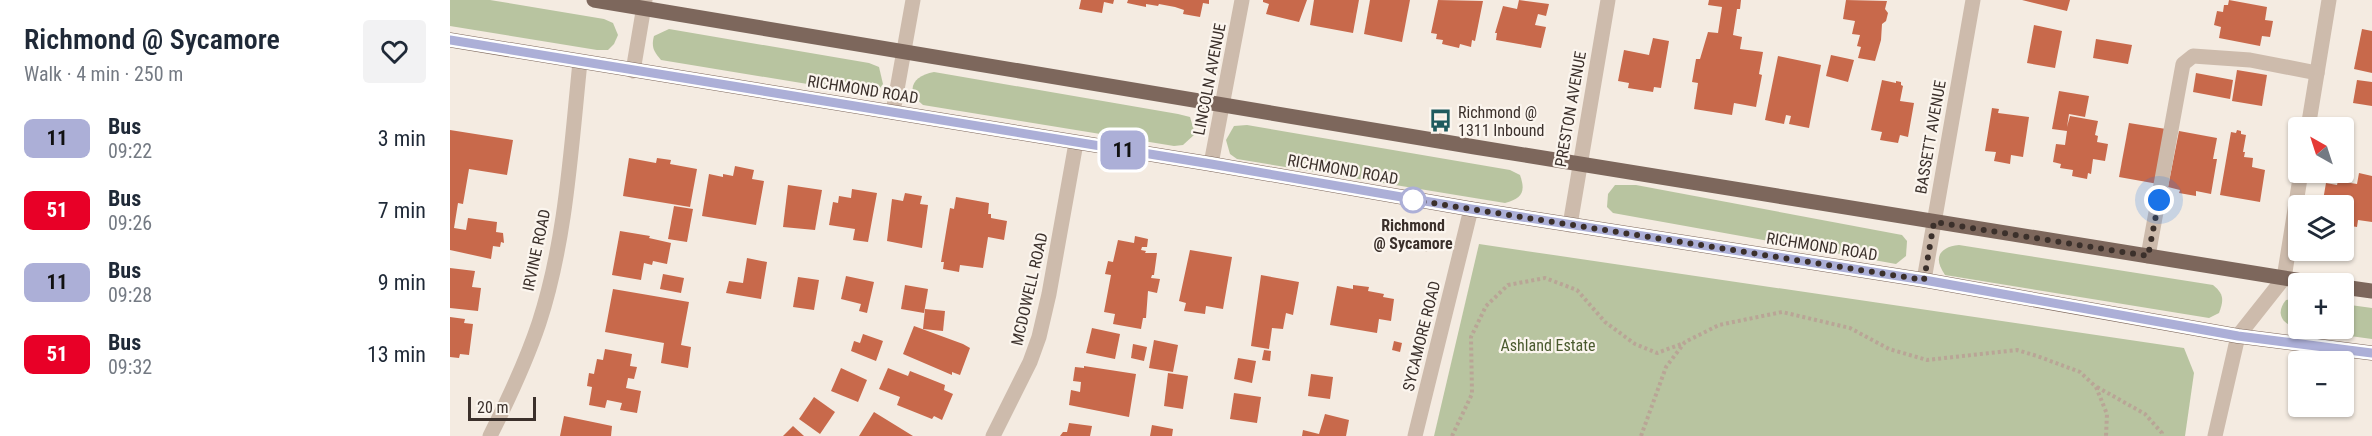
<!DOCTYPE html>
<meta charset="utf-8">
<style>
:root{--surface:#fff;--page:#f2f2f3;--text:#1f2937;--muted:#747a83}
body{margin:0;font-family:"Roboto Condensed",sans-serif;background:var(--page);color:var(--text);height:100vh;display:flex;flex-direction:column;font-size:22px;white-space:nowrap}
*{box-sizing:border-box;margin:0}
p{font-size:20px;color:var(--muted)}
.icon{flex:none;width:33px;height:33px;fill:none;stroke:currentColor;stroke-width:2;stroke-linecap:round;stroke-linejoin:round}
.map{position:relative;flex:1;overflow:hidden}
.sheet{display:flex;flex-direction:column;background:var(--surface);width:450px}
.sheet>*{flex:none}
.badge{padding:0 12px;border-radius:9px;font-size:21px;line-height:39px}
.needle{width:39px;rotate:321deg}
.tools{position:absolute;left:1838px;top:117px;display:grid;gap:12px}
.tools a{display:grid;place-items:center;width:66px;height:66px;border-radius:6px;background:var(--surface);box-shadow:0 2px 4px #0004;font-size:30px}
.scale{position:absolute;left:18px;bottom:15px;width:68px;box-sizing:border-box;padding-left:6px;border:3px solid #3b302b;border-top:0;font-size:16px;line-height:21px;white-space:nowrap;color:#3b302b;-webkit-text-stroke:4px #fbf5ee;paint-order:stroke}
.you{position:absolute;width:30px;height:30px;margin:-15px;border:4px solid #fff;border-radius:50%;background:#1a73e8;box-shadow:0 0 0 9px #1a73e833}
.map>.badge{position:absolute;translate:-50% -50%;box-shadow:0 0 0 3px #fff}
.round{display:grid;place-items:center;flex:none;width:63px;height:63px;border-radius:6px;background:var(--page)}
.overview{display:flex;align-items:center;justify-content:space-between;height:102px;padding:0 24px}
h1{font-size:28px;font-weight:600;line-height:45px}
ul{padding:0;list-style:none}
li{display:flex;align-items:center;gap:18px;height:72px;padding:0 24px}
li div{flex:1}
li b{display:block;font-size:22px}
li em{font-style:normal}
li .badge{min-width:66px;font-weight:700;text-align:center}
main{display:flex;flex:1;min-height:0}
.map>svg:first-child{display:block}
.green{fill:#b8c4a0}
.building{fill:#c8694b}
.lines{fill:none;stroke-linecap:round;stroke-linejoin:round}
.path{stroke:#b9a596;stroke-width:4;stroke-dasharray:3 3;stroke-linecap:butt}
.minor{stroke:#cdbbac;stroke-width:15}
.major{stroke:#7d675c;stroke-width:15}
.line-casing{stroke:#fff;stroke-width:14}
.line{stroke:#acafd7;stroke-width:9}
.walk{stroke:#3b302b;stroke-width:6;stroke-dasharray:0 10.8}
.stop-dot{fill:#fff;stroke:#acafd7;stroke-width:3}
.labels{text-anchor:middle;stroke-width:4.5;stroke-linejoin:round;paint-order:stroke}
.street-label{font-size:16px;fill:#3b302b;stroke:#fbf5ee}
.poi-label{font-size:16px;fill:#3b302b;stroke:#fbf5ee;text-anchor:start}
.stop-label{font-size:16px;font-weight:bold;fill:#3b302b;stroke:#fbf5ee}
.park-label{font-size:16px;fill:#4a5a2e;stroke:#fbf5ee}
</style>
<main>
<section class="sheet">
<div class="overview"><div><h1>Richmond @ Sycamore</h1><p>Walk · 4 min · 250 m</p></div><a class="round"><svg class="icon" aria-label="heart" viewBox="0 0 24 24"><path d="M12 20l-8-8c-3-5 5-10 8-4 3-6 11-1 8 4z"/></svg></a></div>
<ul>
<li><span class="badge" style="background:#acafd7;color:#111">11</span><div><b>Bus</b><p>09:22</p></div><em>3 min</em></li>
<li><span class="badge" style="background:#e80027;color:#fff">51</span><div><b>Bus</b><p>09:26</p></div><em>7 min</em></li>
<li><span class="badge" style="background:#acafd7;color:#111">11</span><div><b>Bus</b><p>09:28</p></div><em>9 min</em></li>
<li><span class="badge" style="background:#e80027;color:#fff">51</span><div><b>Bus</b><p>09:32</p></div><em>13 min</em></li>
</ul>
</section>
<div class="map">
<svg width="1922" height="436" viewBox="0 0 1922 436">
<rect width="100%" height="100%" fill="#f4ebe1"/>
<g class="green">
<polygon points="0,0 40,0 154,19 163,23 168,35 164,44 158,50 147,50 0,26"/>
<path d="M219,29l200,34 10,4 4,17 -6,8 -9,2 -207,-34c-7,-8 -10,-13 -7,-24z"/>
<path d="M484,72l244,42 12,3 5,17 -12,11 -9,1 -251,-41c-19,-15 -10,-29 11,-33z"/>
<path d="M797,125l263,45 10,5c6,17 2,23 -15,28l-268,-44 -7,-5 -4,-14 8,-14z"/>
<polygon points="1165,185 1186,185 1452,235 1457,241 1456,256 1446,264 1163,213 1157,207 1158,194"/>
<polygon points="1029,244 1734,348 1744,373 1735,436 984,436"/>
<path d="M1509,245l254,40c11,9 11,15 6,28l-10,5 -264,-43c-12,-17 -6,-28 14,-30z"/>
<path d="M1848,298v30c-16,-3 -23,-15 -12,-28z"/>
<polygon points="1893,304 1922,308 1922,339 1849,329 1893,328"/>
</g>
<g class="building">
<polygon points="631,0 664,0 663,4 654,2 652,13 629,9"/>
<polygon points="678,0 759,0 759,4 753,3 750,17 733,14 734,10 725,7 709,4 708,6 696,4 696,7 677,3"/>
<polygon points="813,0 857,0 849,22 816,14 819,4 813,2"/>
<polygon points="864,0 909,0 903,33 860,25"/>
<polygon points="920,0 960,0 952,42 914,34"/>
<polygon points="988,0 1033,1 1025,41 1022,40 1021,47 1010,44 1009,48 992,44 993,40 986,39 987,34 981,33"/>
<polygon points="1069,0 1099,4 1096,16 1088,14 1085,25 1096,27 1091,48 1046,40 1047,33 1045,33 1053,6 1067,9"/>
<polygon points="1259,0 1291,0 1290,9 1287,9 1283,35 1292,37 1290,49 1313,52 1309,74 1312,75 1306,107 1284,103 1282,115 1244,109 1248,83 1242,82 1246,59 1250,59 1258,32 1268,33 1272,7 1258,5"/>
<polygon points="1396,0 1437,1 1435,9 1438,13 1436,21 1432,24 1431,40 1425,61 1408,58 1411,47 1407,46 1410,35 1402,34 1405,21 1393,19"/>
<polygon points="1572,0 1620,0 1617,11"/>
<polygon points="1779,0 1817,7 1815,20 1823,21 1820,37 1812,36 1810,46 1769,38 1771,27 1764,25 1767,11 1773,12 1774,5 1778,5"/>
<polygon points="1584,25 1612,31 1605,68 1577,63"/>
<polygon points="1912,29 1922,31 1922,73 1904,69"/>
<polygon points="1203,38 1219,41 1211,88 1204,87 1203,92 1178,88 1179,83 1168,81 1174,50 1199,55"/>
<polygon points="1646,39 1682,45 1678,64 1643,58"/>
<polygon points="1381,55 1404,60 1398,82 1376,76"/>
<polygon points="1328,56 1371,65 1359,128 1339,124 1341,116 1336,115 1334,124 1315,120"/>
<polygon points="1787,70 1817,75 1812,106 1782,101"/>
<polygon points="1746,73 1783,80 1780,99 1743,92"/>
<polygon points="1432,80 1446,83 1446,81 1451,82 1451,85 1453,86 1450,101 1464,103 1458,137 1450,135 1448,143 1430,140 1432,132 1421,130"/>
<polygon points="1907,80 1922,82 1922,106 1903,103"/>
<polygon points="1609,91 1639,96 1635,117 1619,114 1617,127 1620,116 1648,121 1645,135 1648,136 1647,142 1658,144 1655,161 1643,159 1641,174 1638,173 1637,179 1622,176 1623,170 1610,168 1611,164 1603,162 1606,144 1615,145 1617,131 1602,129"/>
<polygon points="1542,108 1549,109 1548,113 1579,117 1573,157 1561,155 1560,164 1544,161 1546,152 1535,151"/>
<polygon points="1679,123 1716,129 1708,184 1669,177"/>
<polygon points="0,130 63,140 57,175 19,169 13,204 8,203 4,228 16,230 18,218 47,222 46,232 53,233 54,243 51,242 50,247 43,246 41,259 0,250"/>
<polygon points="1787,130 1791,131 1791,134 1796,135 1793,152 1795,152 1794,157 1803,158 1802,167 1815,170 1810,202 1770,195 1781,132 1786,133"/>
<polygon points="1729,131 1767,138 1763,159 1767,159 1761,194 1746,191 1746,196 1729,193 1730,190 1718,187"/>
<polygon points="179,158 206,163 207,158 221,160 220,164 247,169 240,207 173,196"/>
<polygon points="285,166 304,170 302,179 314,181 306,225 252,216 259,174 273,177 273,174 283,176"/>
<polygon points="1909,173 1922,176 1922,222 1908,220 1907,227 1894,225 1893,206 1872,206 1876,183 1887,185 1888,181 1907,184"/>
<polygon points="338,185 372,190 365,230 333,227"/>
<polygon points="402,189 427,193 418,242 403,240 405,229 379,225 383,202 388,203 389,196 401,198"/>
<polygon points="455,193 472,196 470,204 478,205 472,248 437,241 442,199 453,201"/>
<polygon points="506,197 539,203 538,214 541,214 541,218 557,221 554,240 538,237 533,268 510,265 509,272 493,269 494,262 491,262 500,208 504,209"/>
<polygon points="224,206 243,209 237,242 218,239"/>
<polygon points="170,231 200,236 199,238 221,243 217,264 203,261 202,265 194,263 191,280 162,275"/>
<polygon points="685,236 698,239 697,247 692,247 691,250 696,251 695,253 707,253 704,275 702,275 701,278 710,279 707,293 698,291 696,318 693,318 691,329 663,324 665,314 654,312 661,275 655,274 658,261 663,262 668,240 684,243"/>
<polygon points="740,250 782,257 773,309 756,306 755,314 734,311 736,303 729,301"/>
<polygon points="297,258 317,262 311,299 276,293 279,281 293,283"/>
<polygon points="0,268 25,271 22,287 31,288 28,311 0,308"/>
<polygon points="213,274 234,278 231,293 210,289"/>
<polygon points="811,275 849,282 843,315 836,313 833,329 822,328 819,349 801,346"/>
<polygon points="396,276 424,282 417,313 409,311 411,304 391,299"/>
<polygon points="348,277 369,280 364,310 343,307"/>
<polygon points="455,285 478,289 474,313 451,309"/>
<polygon points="903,285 919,287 918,291 934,294 933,297 944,299 941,321 929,319 927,333 880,325 887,286 903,289"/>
<polygon points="163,289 239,302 231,345 241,347 238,368 211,363 214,343 155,332"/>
<polygon points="475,309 495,311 493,331 473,329"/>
<polygon points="0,317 15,319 14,323 23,324 19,355 10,354 9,358 0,357"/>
<polygon points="464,326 513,344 520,348 510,375 502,372 502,375 453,354"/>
<polygon points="642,328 670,334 665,359 636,353"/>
<polygon points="413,334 433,341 426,361 401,351 404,341 410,343"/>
<polygon points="704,340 728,345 723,372 699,368"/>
<polygon points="944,341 952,343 950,352 942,350"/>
<polygon points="683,344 697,347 694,361 681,358"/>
<polygon points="155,349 182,354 180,366 187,367 184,379 178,378 176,388 191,391 187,413 170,410 172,403 157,400 155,408 139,405 142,387 137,386 139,373 144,374 147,359 153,360"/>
<polygon points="814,350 821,351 820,361 812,360"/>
<polygon points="788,358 806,361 802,383 784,379"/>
<polygon points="634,366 686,374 679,417 619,405 621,390 630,392 631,382 623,381 625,367 634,368"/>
<polygon points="391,368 417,380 408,402 381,391"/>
<polygon points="438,368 458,376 460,371 495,385 494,390 503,394 492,420 484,416 482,419 447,405 450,397 429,389"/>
<polygon points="718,373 738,376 733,409 714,406"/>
<polygon points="861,374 883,377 880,399 858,396"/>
<polygon points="784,393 811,397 807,423 780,419"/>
<polygon points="364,397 385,412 370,434 349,419"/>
<polygon points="424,412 463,436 409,436"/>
<polygon points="875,414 899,420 896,436 852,436 853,430 869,434"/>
<polygon points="114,416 162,426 161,436 110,436"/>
<polygon points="619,423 642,426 640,436 610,436 613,432 617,432"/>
<polygon points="702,425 723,429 722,436 700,436"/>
<polygon points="343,426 354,436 333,436"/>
</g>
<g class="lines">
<g class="path">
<polyline points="975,250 988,244"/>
<polyline points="1647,387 1695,414 1712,433 1712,436"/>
<polyline points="1002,436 1022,394 1021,337 1036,306 1058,285 1095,278 1127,290 1155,322 1185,344 1207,353 1234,343"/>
<polyline points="1191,436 1216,367 1235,342 1269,325 1332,312 1400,328 1439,349 1477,360 1567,350 1587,356 1630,372 1646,387 1657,414 1656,436"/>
</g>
<g class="minor">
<polyline points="183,71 195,0"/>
<polyline points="443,112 463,0"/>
<polyline points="1858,128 1879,0"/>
<polyline points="761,164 792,0"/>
<polyline points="1120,225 1158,0"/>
<polyline points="1698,256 1733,64 1743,56 1800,60 1867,73"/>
<polyline points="1474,280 1523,0"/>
<path d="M40,436c18,-36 36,-74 49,-113 27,-82 32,-175 41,-261"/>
<polyline points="543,436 580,362 589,337 599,294 626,143"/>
<polyline points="965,436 1021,209"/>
<polyline points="1765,436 1788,336 1834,278 1851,172"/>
</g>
<g class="major">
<polyline points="144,0 1025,147 1871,284"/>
<polyline points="0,40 761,164 1021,209 1474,280 1788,336 1922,353"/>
<polyline points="1893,287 1922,291"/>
</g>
</g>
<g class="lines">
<defs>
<polyline id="line" points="0,40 761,164 1021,209 1474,280 1788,336 1922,353"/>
</defs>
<use href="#line" class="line-casing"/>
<use href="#line" class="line"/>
<polyline class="walk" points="963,200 1474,280 1484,222 1698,256 1709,200"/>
</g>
<defs>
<symbol id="bus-bare" viewBox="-9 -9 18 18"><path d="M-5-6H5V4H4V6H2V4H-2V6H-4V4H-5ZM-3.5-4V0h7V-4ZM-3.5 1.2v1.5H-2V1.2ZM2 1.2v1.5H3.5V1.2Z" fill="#1f5a5e" stroke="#fbf5ee" stroke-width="2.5" paint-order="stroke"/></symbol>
</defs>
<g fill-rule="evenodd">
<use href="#bus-bare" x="974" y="104" width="33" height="33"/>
</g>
<circle class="stop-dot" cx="963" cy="200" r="12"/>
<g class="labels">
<g class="street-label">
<text transform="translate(759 79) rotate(-79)" y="6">LINCOLN AVENUE</text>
<text transform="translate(413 89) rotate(9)" y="6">RICHMOND ROAD</text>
<text transform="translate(1120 109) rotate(-80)" y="6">PRESTON AVENUE</text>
<text transform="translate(1480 137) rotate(-80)" y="6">BASSETT AVENUE</text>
<text transform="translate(893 169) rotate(10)" y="6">RICHMOND ROAD</text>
<text transform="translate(1372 246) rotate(9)" y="6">RICHMOND ROAD</text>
<text transform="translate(86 250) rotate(-78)" y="6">IRVINE ROAD</text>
<text transform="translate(579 289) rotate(-77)" y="6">MCDOWELL ROAD</text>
<text transform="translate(971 336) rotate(-76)" y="6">SYCAMORE ROAD</text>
</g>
<g class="poi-label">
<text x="1008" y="118">Richmond @<tspan x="1008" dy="18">1311 Inbound</tspan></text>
</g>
<g class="stop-label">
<text x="963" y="231">Richmond<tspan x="963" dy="18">@ Sycamore</tspan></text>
</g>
<g class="park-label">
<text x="1098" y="351">Ashland Estate</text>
</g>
</g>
</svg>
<div class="tools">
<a><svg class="needle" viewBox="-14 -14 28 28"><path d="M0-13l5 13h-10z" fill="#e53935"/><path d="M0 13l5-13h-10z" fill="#747a83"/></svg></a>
<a><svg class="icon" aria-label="layers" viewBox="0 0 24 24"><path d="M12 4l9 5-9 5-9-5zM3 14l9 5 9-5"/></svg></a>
<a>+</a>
<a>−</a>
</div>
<div class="scale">20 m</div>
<div class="you" style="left:1709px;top:200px"></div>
<b class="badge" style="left:673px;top:150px;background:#acafd7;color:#111">11</b>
</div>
</main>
